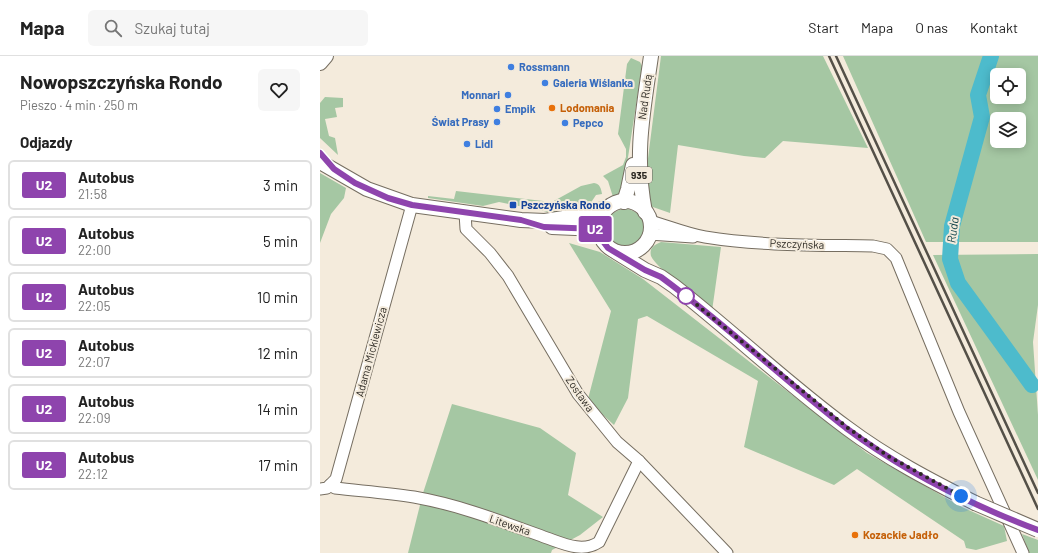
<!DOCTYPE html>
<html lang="pl">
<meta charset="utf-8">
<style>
:root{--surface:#fff;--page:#f6f6f6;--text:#222;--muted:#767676;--line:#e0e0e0}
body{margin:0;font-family:Barlow,sans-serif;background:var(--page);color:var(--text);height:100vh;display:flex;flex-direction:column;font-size:15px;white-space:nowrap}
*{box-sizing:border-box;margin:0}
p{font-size:13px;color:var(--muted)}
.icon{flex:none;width:22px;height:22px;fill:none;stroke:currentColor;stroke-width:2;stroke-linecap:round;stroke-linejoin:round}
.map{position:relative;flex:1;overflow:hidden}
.side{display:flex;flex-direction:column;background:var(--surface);width:320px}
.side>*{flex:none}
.badge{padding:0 8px;border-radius:3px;font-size:14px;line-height:26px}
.controls{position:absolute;left:670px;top:12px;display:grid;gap:8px}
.controls a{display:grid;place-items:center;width:36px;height:36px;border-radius:6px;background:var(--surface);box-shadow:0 2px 10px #0003;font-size:20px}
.you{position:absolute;width:20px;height:20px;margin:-10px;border:3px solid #fff;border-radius:50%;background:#1a73e8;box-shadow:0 0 0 6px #1a73e833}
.map>.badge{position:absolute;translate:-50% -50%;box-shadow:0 0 0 2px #fff}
h2{padding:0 20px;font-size:15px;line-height:36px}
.round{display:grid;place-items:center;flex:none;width:42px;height:42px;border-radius:6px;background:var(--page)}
.headline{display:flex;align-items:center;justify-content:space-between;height:68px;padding:0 20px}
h1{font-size:19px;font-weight:700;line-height:30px}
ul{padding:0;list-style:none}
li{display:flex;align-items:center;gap:12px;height:50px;margin:0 8px 6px;padding:0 12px;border:2px solid var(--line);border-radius:6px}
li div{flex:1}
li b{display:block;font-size:15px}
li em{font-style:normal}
li .badge{min-width:44px;font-weight:700;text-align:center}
header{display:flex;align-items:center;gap:24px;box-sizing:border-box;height:56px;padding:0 20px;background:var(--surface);border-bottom:1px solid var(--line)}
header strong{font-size:19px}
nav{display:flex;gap:22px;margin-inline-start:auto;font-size:14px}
.search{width:280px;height:36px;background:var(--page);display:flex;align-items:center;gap:10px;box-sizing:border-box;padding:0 14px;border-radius:6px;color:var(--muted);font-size:15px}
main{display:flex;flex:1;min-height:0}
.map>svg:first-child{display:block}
.green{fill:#a5c7a3;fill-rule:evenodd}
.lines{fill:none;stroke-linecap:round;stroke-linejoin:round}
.river{stroke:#4dbbcc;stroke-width:16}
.minor-casing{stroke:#766e61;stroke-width:13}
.major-casing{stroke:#766e61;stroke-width:16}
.minor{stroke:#fff;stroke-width:11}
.major{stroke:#fff;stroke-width:14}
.rail{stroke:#545048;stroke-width:2.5}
.major-bridge-casing{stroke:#766e61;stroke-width:16;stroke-linecap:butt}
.major-bridge{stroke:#fff;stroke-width:14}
.line-casing{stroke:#fff;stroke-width:9}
.line{stroke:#8e44ad;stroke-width:6}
.walk{stroke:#2b2822;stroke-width:4;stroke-dasharray:0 7.2}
.shop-dot{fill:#3f7fe0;stroke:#f4ebdc;stroke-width:1.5}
.food-dot{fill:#e8710a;stroke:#f4ebdc;stroke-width:1.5}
.transit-dot{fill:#1a4fb4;stroke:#f4ebdc;stroke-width:1.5}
.stop-dot{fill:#fff;stroke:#8e44ad;stroke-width:2}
.labels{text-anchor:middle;stroke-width:4;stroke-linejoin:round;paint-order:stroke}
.shield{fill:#f4ebdc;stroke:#67625a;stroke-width:1}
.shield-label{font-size:10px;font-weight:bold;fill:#2b2822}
.shop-label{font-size:11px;font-weight:bold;fill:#366cbe;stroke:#f4ebdc;text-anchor:start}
.street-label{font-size:11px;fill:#2b2822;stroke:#f4ebdc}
.food-label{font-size:11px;font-weight:bold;fill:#c56008;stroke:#f4ebdc;text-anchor:start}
.transit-label{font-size:11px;font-weight:bold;fill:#164399;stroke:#f4ebdc;text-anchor:start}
.water-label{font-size:12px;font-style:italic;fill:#184950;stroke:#f4ebdc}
</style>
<header>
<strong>Mapa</strong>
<div class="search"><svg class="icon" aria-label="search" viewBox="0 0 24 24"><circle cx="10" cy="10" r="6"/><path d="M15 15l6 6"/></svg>Szukaj tutaj</div>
<nav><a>Start</a><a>Mapa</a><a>O nas</a><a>Kontakt</a></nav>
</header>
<main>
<section class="side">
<div class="headline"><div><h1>Nowopszczyńska Rondo</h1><p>Pieszo · 4 min · 250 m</p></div><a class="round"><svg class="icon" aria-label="heart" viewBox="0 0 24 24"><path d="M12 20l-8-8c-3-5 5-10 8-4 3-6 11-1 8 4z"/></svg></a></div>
<h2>Odjazdy</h2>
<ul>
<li><span class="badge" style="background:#8e44ad;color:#fff">U2</span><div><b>Autobus</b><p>21:58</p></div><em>3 min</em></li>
<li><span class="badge" style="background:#8e44ad;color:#fff">U2</span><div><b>Autobus</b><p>22:00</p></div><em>5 min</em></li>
<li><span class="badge" style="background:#8e44ad;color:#fff">U2</span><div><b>Autobus</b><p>22:05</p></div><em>10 min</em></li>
<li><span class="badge" style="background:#8e44ad;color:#fff">U2</span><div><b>Autobus</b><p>22:07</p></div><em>12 min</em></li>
<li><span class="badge" style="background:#8e44ad;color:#fff">U2</span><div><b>Autobus</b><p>22:09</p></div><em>14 min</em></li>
<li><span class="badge" style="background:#8e44ad;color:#fff">U2</span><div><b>Autobus</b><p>22:12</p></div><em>17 min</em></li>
</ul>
</section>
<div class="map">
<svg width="718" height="497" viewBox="0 0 718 497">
<rect width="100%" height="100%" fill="#f4ebdc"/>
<g class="green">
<polygon points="341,0 503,0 548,92 463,85 445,102 424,100 358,89 350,157 330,150 326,118"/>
<path d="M523,0h195v186h-112zM677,19h22v22h-22zM677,63h22v22h-22z"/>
<polygon points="311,2 320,6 322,10 303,134 296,142 293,141 288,125 283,120 303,109 306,101 306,93 298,78 307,8"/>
<polygon points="5,41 23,42 23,51 15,52 17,61 5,63 9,80 15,82 18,99 0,82 0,47"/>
<polygon points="0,117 26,132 24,142 11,158 0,187"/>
<path d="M274,127c6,1 7,5 8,11l-6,1 -8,12 -35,6 -54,-11 -16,4 -55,-8v-2l26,3 2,-8 96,11 29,-16z"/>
<circle cx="305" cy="172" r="19"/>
<path d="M341,186l60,5 -9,64c-12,-10 -57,-44 -61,-55 -2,-8 3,-11 10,-14z"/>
<polygon points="249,187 280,196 323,223 547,397 642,451 684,470 687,485 656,494 646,492 644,485 537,413 514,429 424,391 438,325 327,260 318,263 308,342 294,369 272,349 268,343 291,255"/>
<polygon points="718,198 718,249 713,286 718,359 718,424 613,199"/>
<polygon points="132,348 220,372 256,397 248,439 283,461 260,479 232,494 231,497 88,497 103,437"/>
<polygon points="702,478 718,484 718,497 709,497"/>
</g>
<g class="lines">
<polyline class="river" points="671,0 658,39 662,61 632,170 630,203 638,227 712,329"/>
<defs>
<g id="minor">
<polyline points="145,157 146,173 170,197 188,220 258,338 297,386 319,405 407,497"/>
<path d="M330,165c18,5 37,13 55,16 55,9 112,8 168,9l14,3 9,9 63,154 64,141"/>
<polyline points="329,178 373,181"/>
<path d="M10,429l5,3c26,3 53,5 79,9 46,8 89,25 133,41 17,6 36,15 52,4l40,-81"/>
<polyline points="0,433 7,432 16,423 92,149"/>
</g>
<g id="major">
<polyline points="0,7 6,0"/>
<polyline points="0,106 47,133 92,149 201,164 225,165 250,161 287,152"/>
<circle cx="305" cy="171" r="26"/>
<polyline points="304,146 308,133 313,109"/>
<path d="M325,156c-11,-57 -2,-100 6,-156"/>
<polyline points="232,171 279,173"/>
<path d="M296,196l29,18 16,7 13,9c59,46 113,98 173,142 40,30 84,53 128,75"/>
</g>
</defs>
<use href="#minor" class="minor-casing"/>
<use href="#major" class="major-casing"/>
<use href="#minor" class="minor"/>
<use href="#major" class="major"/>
<g class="rail">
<polyline points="509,0 718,453"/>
<polyline points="516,0 718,437"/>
</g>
<defs>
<polyline id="major-bridge" points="655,447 718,474"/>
</defs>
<use href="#major-bridge" class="major-bridge-casing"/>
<use href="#major-bridge" class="major-bridge"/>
</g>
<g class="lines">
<defs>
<path id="line" d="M0,97l14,16 21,14 33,15 24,7 109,15 23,7 55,2 3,11 6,8 37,22 16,7c64,47 122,102 185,151 58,43 125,77 192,102"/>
</defs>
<use href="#line" class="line-casing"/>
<use href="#line" class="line"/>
<polyline class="walk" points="366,240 528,372 568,400 641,440"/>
</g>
<g class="shop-dot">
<circle cx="191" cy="11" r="4"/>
<circle cx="225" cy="27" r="4"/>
<circle cx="188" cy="39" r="4"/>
<circle cx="177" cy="53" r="4"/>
<circle cx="177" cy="66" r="4"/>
<circle cx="245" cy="67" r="4"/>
<circle cx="147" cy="88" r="4"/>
</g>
<g class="food-dot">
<circle cx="232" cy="52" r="4"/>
<circle cx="535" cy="479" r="4"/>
</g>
<rect class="transit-dot" x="189" y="145" width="8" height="8" rx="2"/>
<circle class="stop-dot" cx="366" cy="240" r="8"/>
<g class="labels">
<rect class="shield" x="306" y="111" width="26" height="16" rx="3"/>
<g class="shield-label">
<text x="319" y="123">935</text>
</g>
<g class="shop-label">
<text x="199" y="15">Rossmann</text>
<text x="233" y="31">Galeria Wiślanka</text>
<text x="180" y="43" text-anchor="end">Monnari</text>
<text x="185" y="57">Empik</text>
<text x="169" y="70" text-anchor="end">Świat Prasy</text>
<text x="253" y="71">Pepco</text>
<text x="155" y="92">Lidl</text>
</g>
<g class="street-label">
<text transform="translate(325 41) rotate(-82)" y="4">Nad Rudą</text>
<text transform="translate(477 188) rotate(2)" y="4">Pszczyńska</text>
<text transform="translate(51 296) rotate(-75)" y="4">Adama Mickiewicza</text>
<text transform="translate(260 338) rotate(55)" y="4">Zostawa</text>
<text transform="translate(190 469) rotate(19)" y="4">Litewska</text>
</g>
<g class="food-label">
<text x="240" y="56">Lodomania</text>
<text x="543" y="483">Kozackie Jadło</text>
</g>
<g class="transit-label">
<text x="201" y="153">Pszczyńska Rondo</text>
</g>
<g class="water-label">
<text transform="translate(633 174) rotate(-82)" y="4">Ruda</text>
</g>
</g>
</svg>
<div class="controls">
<a><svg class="icon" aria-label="locate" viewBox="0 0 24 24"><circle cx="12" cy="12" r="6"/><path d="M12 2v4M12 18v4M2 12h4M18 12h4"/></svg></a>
<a><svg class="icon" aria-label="layers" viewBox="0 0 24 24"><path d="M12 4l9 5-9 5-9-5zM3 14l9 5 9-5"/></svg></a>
</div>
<div class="you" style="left:641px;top:440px"></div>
<b class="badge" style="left:275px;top:173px;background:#8e44ad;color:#fff">U2</b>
</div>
</main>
